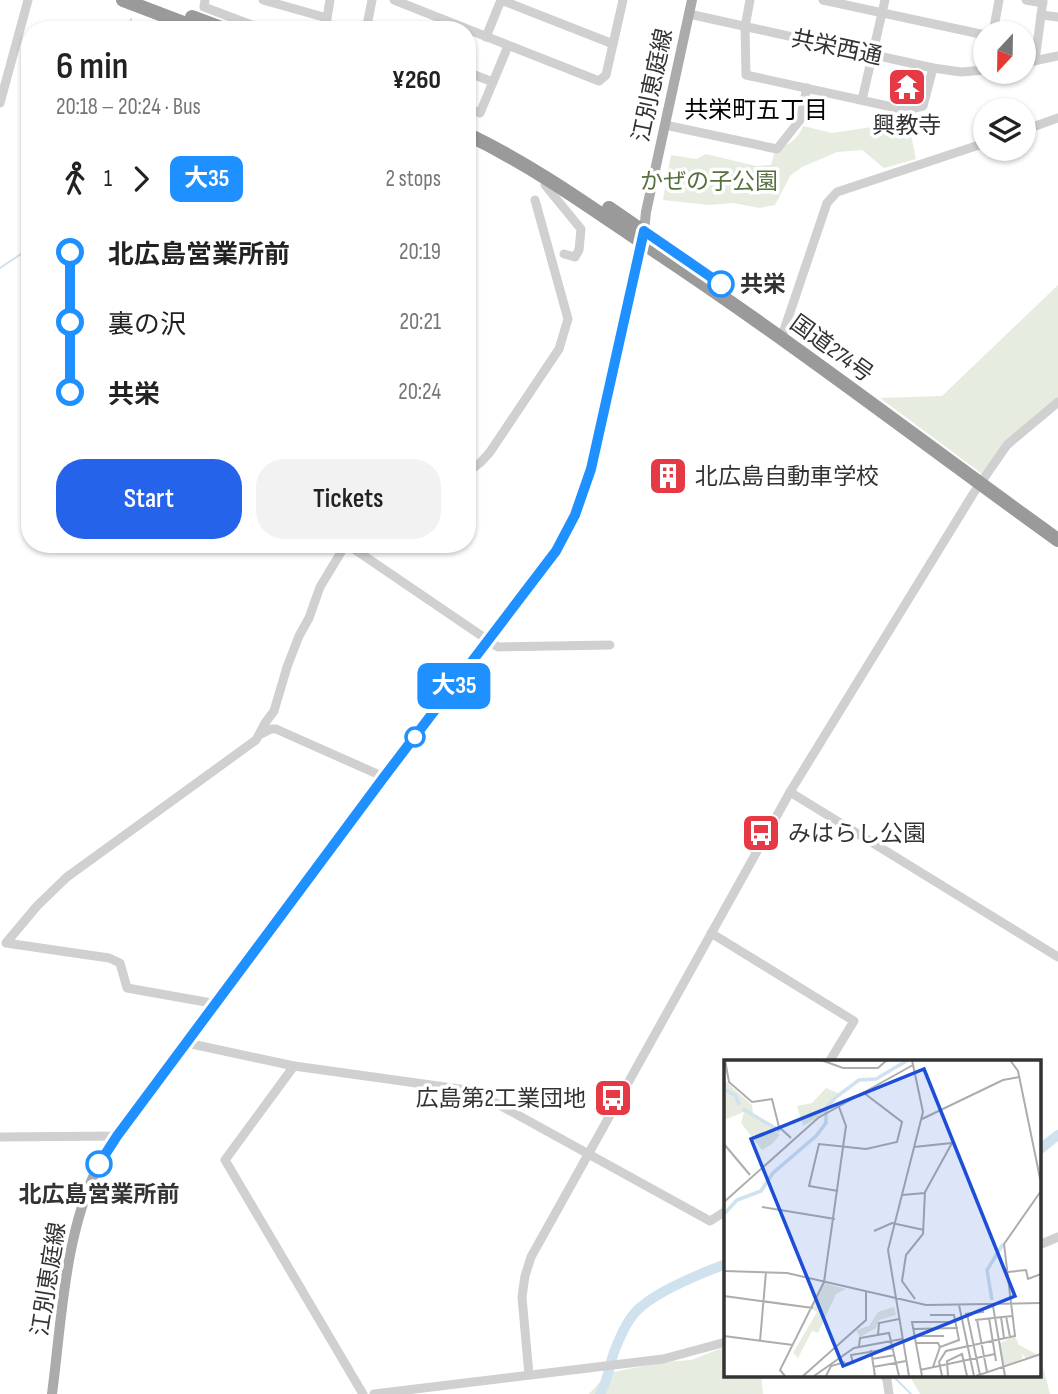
<!DOCTYPE html>
<meta charset="utf-8">
<style>
:root{--surface:#fff;--page:#f2f2f2;--text:#222;--muted:#767676;--accent:#2563eb}
body{margin:0;font-family:"Sofia Sans Condensed","Noto Sans JP",sans-serif;background:var(--page);color:var(--text);height:100vh;display:flex;flex-direction:column;font-size:26px;white-space:nowrap}
*{box-sizing:border-box;margin:0}
p{font-size:23px;color:var(--muted)}
.icon{flex:none;width:38px;height:38px;fill:none;stroke:currentColor;stroke-width:2;stroke-linecap:round;stroke-linejoin:round}
.map{position:relative;flex:1;overflow:hidden}
.panel{position:absolute;left:21px;top:21px;width:455px;height:532px;display:flex;flex-direction:column;background:var(--surface);border-radius:28px;box-shadow:0 2px 5px #0004}
.panel>*{flex:none}
.badge{padding:0 14px;border-radius:10px;font-size:24px;line-height:46px}
.needle{width:46px;rotate:202deg}
.fabs{position:absolute;left:973px;top:21px;display:grid;gap:14px}
.fabs a{display:grid;place-items:center;width:63px;height:63px;border-radius:50%;background:var(--surface);box-shadow:0 2px 5px #0004;font-size:35px}
.map>.badge{position:absolute;translate:-50% -50%;box-shadow:0 0 0 4px #fff}
.legs{display:flex;align-items:center;gap:10px;height:77px;padding:0 35px;font-size:23px}
.legs p{margin-inline-start:auto}
.overview{display:flex;align-items:center;justify-content:space-between;height:119px;padding:0 35px}
h1{font-size:38px;font-weight:600;line-height:52px}
.primary-button{display:flex;gap:14px;margin-top:auto;padding:14px 35px}
.primary-button a{flex:1;height:80px;border-radius:28px;background:var(--accent);color:#fff;font-size:28px;font-weight:600;line-height:80px;text-align:center}
.primary-button a+a{background:var(--page);color:var(--text)}
ul{padding:0 35px;list-style:none}
li{display:flex;align-items:center;gap:24px;height:70px;font-size:26px}
li i{display:grid;place-items:center;width:10px;height:100%;margin:0 9px;background:currentColor}
li i::after{content:'';width:18px;height:18px;margin:-9px;border:5px solid;border-radius:50%;background:var(--surface)}
li p{margin-inline-start:auto}
li:first-child i{background:linear-gradient(#0000 50%,currentColor 0)}
li:last-child i{background:linear-gradient(currentColor 50%,#0000 0)}
.map>svg:first-child{display:block}
.green{fill:#e6ecdf}
.lines{fill:none;stroke-linecap:round;stroke-linejoin:round}
.stream{stroke:#cfe2ee;stroke-width:2}
.river{stroke:#cfe2ee;stroke-width:10}
.minor{stroke:#d0d0d0;stroke-width:9}
.major{stroke:#ababab;stroke-width:10}
.highway{stroke:#9a9a9a;stroke-width:14}
.line-1-casing{stroke:#fff;stroke-width:16}
.line-1{stroke:#1e90ff;stroke-width:10}
.stop-1-dot{fill:#fff;stroke:#1e90ff;stroke-width:3.5}
.labels{text-anchor:middle;stroke-width:7;stroke-linejoin:round;paint-order:stroke}
.street-label{font-size:23px;fill:#333;stroke:#fff}
.poi-label{font-size:23px;fill:#333;stroke:#fff;text-anchor:start}
.park-label{font-size:23px;fill:#56703f;stroke:#fff}
.stop-label{font-size:23px;font-weight:bold;fill:#333;stroke:#fff;text-anchor:start}
.neighbourhood-label{font-size:24px;fill:#000;stroke:#fff}
.inset-river{fill:none;stroke:#cfe2ee;stroke-width:3.5}
.inset-road{fill:none;stroke:#adadad;stroke-width:2}
.view{fill:#1d4ed8;fill-opacity:0.15;stroke:#1d4ed8;stroke-width:3.5}
.inset-edge{fill:none;stroke:#333;stroke-width:3.5}
</style>
<div class="map">
<svg width="1058" height="1394" viewBox="0 0 1058 1394">
<rect width="100%" height="100%" fill="#fff"/>
<g class="green">
<path d="M894,113l13,3 9,43 -32,9 -22,-18 -25,2 -35,15 -12,9 -15,29 -15,3 -27,-5 -24,2 -46,-5 8,-45 25,4 10,-5 50,12 15,-1 4,-14c12,-6 24,-12 28,-25l29,7 53,-8 7,-3z"/>
<polygon points="1058,285 1058,402 1007,445 985,476 880,398 942,396"/>
<polygon points="725,1347 726,1375 761,1375 763,1394 589,1394 608,1373 665,1362 691,1360"/>
<polygon points="1039,1352 1050,1394 920,1394 909,1375 1039,1375"/>
</g>
<g class="lines">
<g class="stream">
<polyline points="129,30 131,19"/>
<polyline points="0,268 30,248"/>
<polyline points="892,1375 911,1394"/>
</g>
<g class="river">
<polyline points="1039,1150 1058,1135"/>
<path d="M600,1394c9,-15 9,-31 16,-47 6,-14 13,-31 26,-41 19,-16 60,-33 84,-42"/>
</g>
<g class="minor">
<polyline points="205,0 204,7 265,30"/>
<polyline points="263,0 327,18"/>
<polyline points="394,0 599,81 606,75 623,0"/>
<polyline points="501,0 613,44"/>
<polyline points="750,0 745,27 746,75 906,110 923,106 933,68"/>
<polyline points="823,0 985,35"/>
<polyline points="1026,0 1043,3"/>
<polyline points="689,14 933,68 961,72 985,70"/>
<polyline points="1041,15 1058,17"/>
<polyline points="325,30 330,0"/>
<polyline points="366,30 372,0"/>
<polyline points="993,33 999,0"/>
<polyline points="486,37 501,0"/>
<polyline points="1035,61 1043,0"/>
<polyline points="1024,63 1058,56"/>
<polyline points="467,72 493,82"/>
<polyline points="862,100 885,0"/>
<polyline points="0,103 28,0"/>
<polyline points="467,108 480,113 508,46"/>
<polyline points="665,125 777,149 800,120 807,88"/>
<polyline points="1024,130 1058,118"/>
<polyline points="548,180 545,185 581,229 579,250 575,257 564,254"/>
<polyline points="781,339 827,203 837,192 985,143"/>
<polyline points="467,473 481,462 490,452 559,349 568,319 535,200"/>
<polyline points="345,544 354,549 498,647 610,645"/>
<polyline points="259,735 271,729 276,729 384,777"/>
<polyline points="790,792 1058,957"/>
<polyline points="711,933 854,1021 829,1062"/>
<polyline points="217,1004 127,988 120,963 109,958 6,943 37,906 67,877 256,740 265,723 274,711 287,667 299,636 309,618 320,587 346,544"/>
<polyline points="187,1043 294,1066"/>
<polyline points="0,1137 117,1136"/>
<polyline points="1039,1245 1058,1237"/>
<polyline points="529,1375 522,1297 525,1276 531,1257 790,792 973,494 1007,445 1058,402"/>
<polyline points="884,1375 887,1380 889,1394"/>
<polyline points="363,1394 225,1160 294,1066 474,1091 710,1221 726,1211"/>
<polyline points="374,1394 663,1359 726,1342"/>
</g>
<path class="major" d="M52,1394c10,-76 12,-156 45,-226 6,-11 13,-22 20,-32l267,-359 152,-198 20,-28 19,-36 16,-46 53,-238 2,-19 46,-212"/>
<g class="highway">
<polyline points="123,0 202,30"/>
<polyline points="192,17 227,30"/>
<path d="M467,134c68,33 123,73 185,115 139,92 271,194 406,291"/>
<polyline points="609,208 676,254"/>
</g>
</g>
<g class="lines">
<defs>
<polyline id="line-1" points="99,1164 117,1136 384,777 556,551 575,515 591,469 644,231 721,284"/>
</defs>
<use href="#line-1" class="line-1-casing"/>
<use href="#line-1" class="line-1"/>
</g>
<defs>
<symbol id="temple-square" viewBox="-11 -11 22 22"><rect x="-9" y="-9" width="18" height="18" rx="4" fill="#e63946" stroke="#fff"/><path d="M0-6L5-2H3V0L6.5 2.5H4V6H1.5V3h-3V6H-4V2.5H-6.5L-3 0V-2H-5Z" fill="#fff"/></symbol>
<symbol id="building-square" viewBox="-11 -11 22 22"><rect x="-9" y="-9" width="18" height="18" rx="4" fill="#e63946" stroke="#fff"/><path d="M-4-6H4V6H1V3H-1V6H-4ZM-2.5-4.3h1.7v1.8h-1.7ZM.8-4.3h1.7v1.8H.8ZM-2.5-1h1.7V.8h-1.7ZM.8-1h1.7V.8H.8Z" fill="#fff"/></symbol>
<symbol id="bus-square" viewBox="-11 -11 22 22"><rect x="-9" y="-9" width="18" height="18" rx="4" fill="#e63946" stroke="#fff"/><path d="M-5-6H5V4H4V6H2V4H-2V6H-4V4H-5ZM-3.5-4V0h7V-4ZM-3.5 1.2v1.5H-2V1.2ZM2 1.2v1.5H3.5V1.2Z" fill="#fff"/></symbol>
</defs>
<g fill-rule="evenodd">
<use href="#temple-square" x="885" y="65" width="44" height="44"/>
<use href="#building-square" x="646" y="454" width="44" height="44"/>
<use href="#bus-square" x="739" y="811" width="44" height="44"/>
<use href="#bus-square" x="591" y="1076" width="44" height="44"/>
</g>
<g class="stop-1-dot">
<circle cx="721" cy="284" r="12"/>
<circle cx="415" cy="737" r="9"/>
<circle cx="99" cy="1164" r="12"/>
</g>
<g class="labels">
<g class="street-label">
<text transform="translate(837 47) rotate(12)" y="8">共栄西通</text>
<text transform="translate(652 85) rotate(-78)" y="8">江別恵庭線</text>
<text transform="translate(832 348) rotate(36)" y="8">国道274号</text>
<text transform="translate(48 1279) rotate(-81)" y="8">江別恵庭線</text>
</g>
<g class="poi-label">
<text x="907" y="133" text-anchor="middle">興教寺</text>
<text x="695" y="484">北広島自動車学校</text>
<text x="788" y="841">みはらし公園</text>
<text x="586" y="1106" text-anchor="end">広島第2工業団地</text>
</g>
<g class="park-label">
<text x="709" y="189">かぜの子公園</text>
</g>
<g class="stop-label">
<text x="740" y="292">共栄</text>
<text x="99" y="1202" text-anchor="middle">北広島営業所前</text>
</g>
<g class="neighbourhood-label">
<text x="756" y="118">共栄町五丁目</text>
</g>
</g>
<g transform="translate(724 1060)">
<rect width="317" height="317" fill="#fff"/>
<path d="M0,20l28,25 1,9 27,21 -8,9 -10,6 -21,-27 3,-11 -20,8zM102,28l14,6 -14,18 -23,14 -6,-20 15,-3zM100,223l22,6 -10,5 -18,39 -6,-2 -14,27 -5,-5 24,-41 -5,-3zM170,247l2,8 -17,5 -3,8 -16,9 -4,-7 13,-4 9,-14zM291,276l4,9 19,10 -11,4 -5,-5v6l-19,6 -3,-23z" fill="#e6ecdf"/>
<path class="inset-river" d="M0,29l12,7 3,9M19,49l37,22M0,154l13,-14 24,-9 12,-18 43,-37 10,-13v-15l10,-11 23,-17 17,-1 32,-19M268,240l-5,-30 16,-26"/>
<path class="inset-road" d="M1,0l4,22 23,20 20,-3 7,28 12,11M97,0l22,8h35l9,-8M286,0l8,11 23,112M198,59l81,-39 16,-3M0,84l26,31M190,87l38,-4 -27,49 -2,42 -17,21 -4,26 13,18M114,131l-29,-5 10,-42 47,5 31,-7 5,-20 -38,-29M178,135l23,-2M0,142l94,-84 95,-53M38,147l73,12M150,171l18,-8 32,7M0,211l63,2 139,32 115,-2M284,212l18,-2 2,9 13,-5M0,236l89,12M235,245l15,71M269,246l12,70M241,254l18,-2 -1,-4M243,254l13,61M206,255h24l5,25 -19,7 -7,20M282,256l4,21M277,257l3,21M265,258l7,43M251,260l37,-4M253,260l10,52M189,269l45,-1M154,275l1,-12 20,-4M0,276l69,9M190,276h30M36,281l6,-69M191,283h23l2,4M135,286l1,-8 29,-5 10,43M147,290l4,26M148,299l23,-4M121,304l8,-1 -2,-8 43,-7M149,307l33,-6M196,310l75,-16M61,316l-5,-6 44,-88 22,-156 -7,-19M79,316l63,-56v-28M90,316l40,-28 48,-9M102,316l5,-10 14,-4M185,316l-21,-126 35,-138 -11,-52M198,316l-10,-54h43M218,316l-3,-14 7,-11 69,-15 -11,-92 37,-53M224,316l-1,-15 15,-7 5,22M252,316l65,-22"/>
<path class="view" d="M200,9l91,227 -172,70 -92,-227z"/>
<rect width="317" height="317" class="inset-edge"/>
</g>
</svg>
<div class="fabs">
<a><svg class="needle" viewBox="-14 -14 28 28"><path d="M0-13l5 13h-10z" fill="#e53935"/><path d="M0 13l5-13h-10z" fill="#767676"/></svg></a>
<a><svg class="icon" aria-label="layers" viewBox="0 0 24 24"><path d="M12 4l9 5-9 5-9-5zM3 14l9 5 9-5"/></svg></a>
</div>
<b class="badge" style="left:454px;top:686px;background:#1e90ff;color:#fff">大35</b>
<section class="panel">
<div class="overview"><div><h1>6 min</h1><p>20:18 – 20:24 · Bus</p></div><b>¥260</b></div>
<div class="legs"><svg class="icon" aria-label="walk" viewBox="0 0 24 24"><circle cx="13" cy="4" r="2"/><path d="M13 8l-2 6 4 7M11 14l-3 7M7 12l3-4h3l4 4"/></svg>1<svg class="icon" aria-label="forward" viewBox="0 0 24 24"><path d="M9 5l7 7-7 7"/></svg><b class="badge" style="background:#1e90ff;color:#fff">大35</b><p>2 stops</p></div>
<ul>
<li><i style="color:#1e90ff"></i><b>北広島営業所前</b><p>20:19</p></li>
<li><i style="color:#1e90ff"></i><span>裏の沢</span><p>20:21</p></li>
<li><i style="color:#1e90ff"></i><b>共栄</b><p>20:24</p></li>
</ul>
<div class="primary-button"><a>Start</a><a>Tickets</a></div>
</section>
</div>
